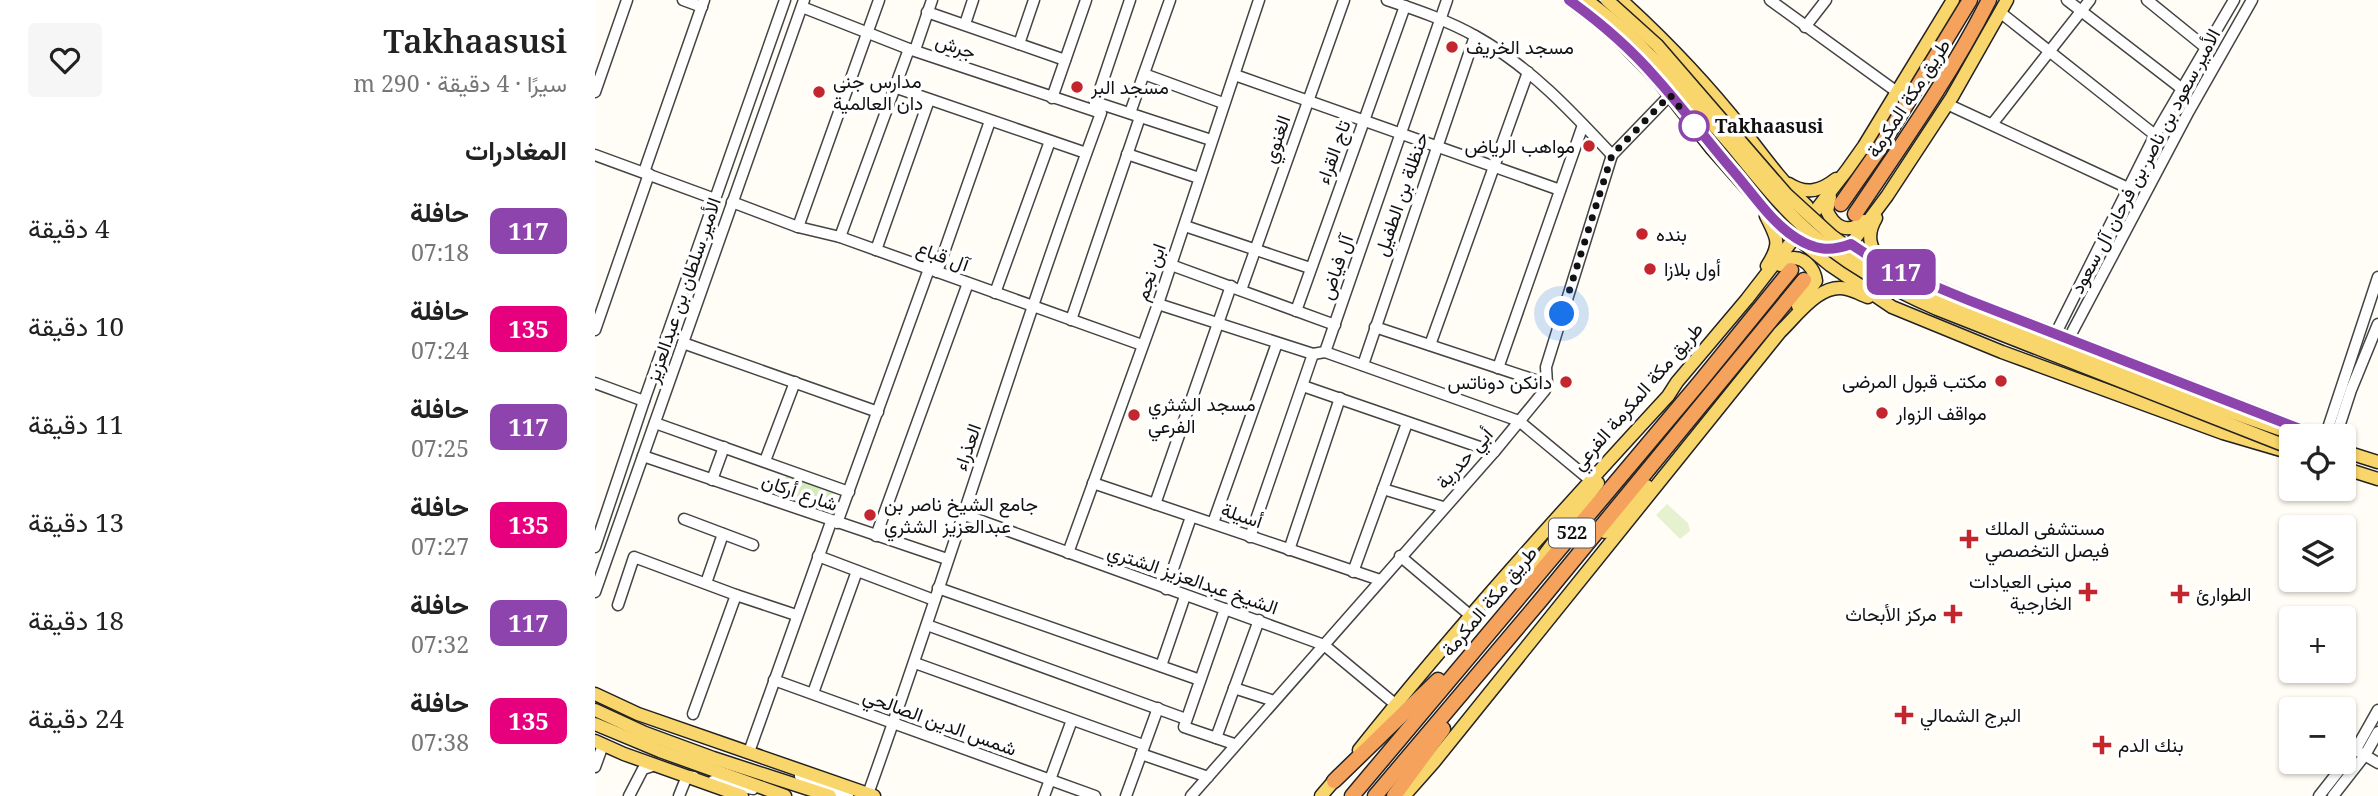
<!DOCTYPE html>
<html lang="ar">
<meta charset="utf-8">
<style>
:root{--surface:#fff;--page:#f6f6f6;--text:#222;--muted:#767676}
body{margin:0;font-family:"Noto Serif",Vazirmatn,serif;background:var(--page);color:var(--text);direction:rtl;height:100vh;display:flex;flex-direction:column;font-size:26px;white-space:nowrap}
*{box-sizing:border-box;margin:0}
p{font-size:23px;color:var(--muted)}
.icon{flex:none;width:38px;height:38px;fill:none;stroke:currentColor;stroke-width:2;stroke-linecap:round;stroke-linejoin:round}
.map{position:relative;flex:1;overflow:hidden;direction:ltr}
.drawer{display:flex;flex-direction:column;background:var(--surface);width:595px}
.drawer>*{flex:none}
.badge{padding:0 14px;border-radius:10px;font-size:24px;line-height:46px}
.fabs{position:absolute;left:1684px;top:424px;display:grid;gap:14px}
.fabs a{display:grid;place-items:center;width:77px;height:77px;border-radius:7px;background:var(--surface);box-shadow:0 2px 5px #0004;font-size:35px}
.you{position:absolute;width:35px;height:35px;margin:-18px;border:5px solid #fff;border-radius:50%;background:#1a73e8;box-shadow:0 0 0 10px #1a73e833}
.map>.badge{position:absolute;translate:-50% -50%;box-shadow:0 0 0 4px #fff}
h2{padding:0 28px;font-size:26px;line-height:63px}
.round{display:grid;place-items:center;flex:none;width:74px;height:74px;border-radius:7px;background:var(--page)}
.headline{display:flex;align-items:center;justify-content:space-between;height:119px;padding:0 28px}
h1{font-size:33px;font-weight:600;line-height:52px}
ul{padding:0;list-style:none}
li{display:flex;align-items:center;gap:21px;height:98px;padding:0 28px}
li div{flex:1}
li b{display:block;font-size:26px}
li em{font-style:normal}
li .badge{min-width:77px;font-weight:700;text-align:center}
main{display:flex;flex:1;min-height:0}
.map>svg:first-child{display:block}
.green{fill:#d5ebbd}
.pitch{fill:#e6f2cf}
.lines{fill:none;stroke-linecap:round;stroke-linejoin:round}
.minor-casing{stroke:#444;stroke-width:13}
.major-casing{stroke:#222;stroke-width:15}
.highway-casing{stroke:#222;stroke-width:17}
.minor{stroke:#fff;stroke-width:10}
.major{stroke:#f9d66b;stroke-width:12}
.highway{stroke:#f5a25d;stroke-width:14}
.major-bridge-casing{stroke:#222;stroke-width:15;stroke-linecap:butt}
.major-bridge{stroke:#f9d66b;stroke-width:12}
.line-casing{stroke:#fff;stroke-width:16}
.line{stroke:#8e44ad;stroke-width:10}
.walk{stroke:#111;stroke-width:7;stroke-dasharray:0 12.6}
.poi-dot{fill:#c4262e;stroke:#fff;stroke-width:2.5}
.stop-dot{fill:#fff;stroke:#8e44ad;stroke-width:3.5}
.labels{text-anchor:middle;stroke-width:7;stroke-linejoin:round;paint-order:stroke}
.shield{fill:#fff;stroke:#585858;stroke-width:2}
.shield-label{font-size:18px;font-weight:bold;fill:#111}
.street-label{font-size:19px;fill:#111;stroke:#fff}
.poi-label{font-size:19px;fill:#111;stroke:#fff;text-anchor:start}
.stop-label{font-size:19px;font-weight:bold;fill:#111;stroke:#fff;text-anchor:start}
</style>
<main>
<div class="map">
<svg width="1783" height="796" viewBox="0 0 1783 796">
<rect width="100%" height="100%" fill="#fffdf5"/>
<polygon class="green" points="191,476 240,493 232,513 184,496"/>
<polygon class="pitch" points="1072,504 1093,523 1095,531 1085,539 1061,515"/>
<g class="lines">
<defs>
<g id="minor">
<polyline points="88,0 107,7"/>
<path d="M792,0c30,10 62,21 90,37 53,30 94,74 135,118"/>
<polyline points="1175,0 1302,92"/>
<polyline points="1472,0 1586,88"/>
<polyline points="1552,0 1610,47"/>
<path d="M207,7l107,42 192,64c-83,225 -152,455 -233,681"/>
<polyline points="332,12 470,60"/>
<polyline points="1406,13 1560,135"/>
<polyline points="370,24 378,0"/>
<polyline points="1210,27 1231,0"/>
<polyline points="424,44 439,0"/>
<polyline points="320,50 337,0"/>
<polyline points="549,74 628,103"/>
<polyline points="640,75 965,190"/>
<polyline points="299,87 491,153"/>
<polyline points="0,92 32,0"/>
<polyline points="457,98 491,0"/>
<polyline points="500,102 616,140"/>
<polyline points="1352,104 1533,188"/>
<polyline points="499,107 535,0"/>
<polyline points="535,113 575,0"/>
<polyline points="1398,123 1495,0"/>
<polyline points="532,154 604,178"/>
<polyline points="0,155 120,199"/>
<polyline points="49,172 109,0"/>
<polyline points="137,202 203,227 245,237 547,345"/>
<polyline points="590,226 715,268"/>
<polyline points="203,227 284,0"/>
<polyline points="245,237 314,49"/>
<polyline points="281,250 334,100"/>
<polyline points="576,265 740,325"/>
<polyline points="342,272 395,121"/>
<polyline points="646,290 749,0"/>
<polyline points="400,293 455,141"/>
<polyline points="563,304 718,354 730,352 852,0"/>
<polyline points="701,311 810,6"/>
<polyline points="476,320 545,117"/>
<polyline points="780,327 952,384"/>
<polyline points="0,330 54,174"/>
<polyline points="1461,333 1560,135 1639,0"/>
<polyline points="1474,338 1594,111 1657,0"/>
<polyline points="88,343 283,412"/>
<polyline points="835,345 933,72"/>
<polyline points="730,352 924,421 995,480"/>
<polyline points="768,365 880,36"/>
<polyline points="903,368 988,125"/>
<polyline points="0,383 49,401"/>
<polyline points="708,386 899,452"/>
<polyline points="60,423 254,492"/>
<polyline points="1733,436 1732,431 1783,277"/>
<polyline points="1740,436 1742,433 1756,390 1783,324"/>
<polyline points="48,456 352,559"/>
<polyline points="170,461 200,382"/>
<polyline points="117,480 129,447"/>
<polyline points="498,483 785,580"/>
<polyline points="788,489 848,507"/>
<polyline points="560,504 636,286"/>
<polyline points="367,514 729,645 800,704"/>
<polyline points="89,519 158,545"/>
<polyline points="242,523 334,269"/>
<polyline points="618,523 682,343"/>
<polyline points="281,536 373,283"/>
<polyline points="655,537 718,354"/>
<polyline points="0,547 49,401 190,0"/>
<polyline points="694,550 745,398"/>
<polyline points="473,553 563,304 664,0"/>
<polyline points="223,556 339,600"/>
<polyline points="805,556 876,616"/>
<polyline points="758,572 812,423"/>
<polyline points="111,583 128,534"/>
<polyline points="343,588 605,680"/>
<polyline points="571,589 596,517"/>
<polyline points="0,592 209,0"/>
<polyline points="23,605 39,557 141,595 201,615"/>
<polyline points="630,609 589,727 639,744"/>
<polyline points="332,625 591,719"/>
<polyline points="320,663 548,745"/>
<polyline points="566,666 590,596"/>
<polyline points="179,680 500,796"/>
<polyline points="639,688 679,701"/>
<polyline points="218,693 262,571"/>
<polyline points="98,714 141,595"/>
<polyline points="621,738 664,620"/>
<polyline points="1766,753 1783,763"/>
<polyline points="546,754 613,777"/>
<polyline points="162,756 154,752 236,522"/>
<polyline points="0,767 8,745"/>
<polyline points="205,776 253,796"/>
<polyline points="118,781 158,789"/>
<polyline points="34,796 48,769 61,765"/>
<polyline points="84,796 92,776 99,777"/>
<polyline points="449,796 477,720"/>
<polyline points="531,796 563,708"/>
<polyline points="596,796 899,452 950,390 952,384 951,367 1017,155 1075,95"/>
<polyline points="1724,796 1761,749 1783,710"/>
<polyline points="1738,796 1770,755 1783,732"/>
</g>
<g id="major">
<polyline points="974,0 1015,31 1062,79 1117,149 1179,219 1235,265 1297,307 1407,352 1628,433 1696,453"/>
<path d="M1026,0c44,40 86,84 123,131 20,26 39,52 63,75"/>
<path d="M1194,184c17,11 32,7 47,-5"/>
<path d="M1235,197l-3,14c7,16 21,24 37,10"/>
<path d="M1171,216c11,22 16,27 1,50"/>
<path d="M1281,218c-11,18 -5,30 5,46"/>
<polyline points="1243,249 1256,244 1292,196 1357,97 1412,0"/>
<polyline points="1281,261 1373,300 1723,436"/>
<path d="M1185,265c14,-16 34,-2 36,16l-18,25"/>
<polyline points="1748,451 1783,462"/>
<polyline points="1748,468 1783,479"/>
<polyline points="1010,532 1052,486"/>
<polyline points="934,575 1003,483"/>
<polyline points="0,694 43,714 279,796"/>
<polyline points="0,710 50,733 118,758 235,796"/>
<polyline points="0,724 65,751 190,796"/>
<polyline points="0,741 29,754 147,796"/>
<path d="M764,750c98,-123 203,-239 309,-354l9,-14 70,-83 100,-129 17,-24 89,-146"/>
<polyline points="726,796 744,775"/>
<path d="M809,796l30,-34 346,-430c17,-16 40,-50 67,-43 7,1 14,6 21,8"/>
</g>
<g id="highway">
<polyline points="1246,204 1283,151 1375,0"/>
<path d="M1260,214c47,-70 96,-139 134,-214"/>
<polyline points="739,781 843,680"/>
<polyline points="757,796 1105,382 1196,270"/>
<polyline points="780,796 945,601 1209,280"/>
<polyline points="799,796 848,729"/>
</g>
</defs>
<use href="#minor" class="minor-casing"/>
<use href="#major" class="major-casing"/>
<use href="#highway" class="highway-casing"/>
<use href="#minor" class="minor"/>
<use href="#major" class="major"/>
<use href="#highway" class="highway"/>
<defs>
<g id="major-bridge">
<path d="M991,0c55,39 100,94 144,144 24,29 47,59 75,84 39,36 84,60 132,81l354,139"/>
<polyline points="1012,0 1062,45 1191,194 1237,236 1283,269 1356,304 1596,398 1704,436"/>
</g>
</defs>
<use href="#major-bridge" class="major-bridge-casing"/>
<use href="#major-bridge" class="major-bridge"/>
</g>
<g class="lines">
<defs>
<path id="line" d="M974,0c32,23 61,48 87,78 27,30 51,63 78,94 19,22 37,50 62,66 19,12 34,14 55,6l30,20 87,36 350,136"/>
</defs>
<use href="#line" class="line-casing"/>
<use href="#line" class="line"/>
<polyline class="walk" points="967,314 1017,155 1075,95 1101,128 1099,126"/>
</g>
<g class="poi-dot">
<circle cx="857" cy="47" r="7"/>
<circle cx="482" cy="87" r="7"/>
<circle cx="224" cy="92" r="7"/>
<circle cx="994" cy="146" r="7"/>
<circle cx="1047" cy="234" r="7"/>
<circle cx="1055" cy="269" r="7"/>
<circle cx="1406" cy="381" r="7"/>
<circle cx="971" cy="382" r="7"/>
<circle cx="1287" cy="413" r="7"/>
<circle cx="539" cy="415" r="7"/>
<circle cx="275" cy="515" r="7"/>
<path d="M1370.5 528.5h7v7h7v7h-7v7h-7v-7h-7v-7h7z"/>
<path d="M1489.5 581.5h7v7h7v7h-7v7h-7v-7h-7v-7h7z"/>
<path d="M1581.5 583.5h7v7h7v7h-7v7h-7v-7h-7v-7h7z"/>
<path d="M1354.5 603.5h7v7h7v7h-7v7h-7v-7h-7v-7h7z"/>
<path d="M1305.5 704.5h7v7h7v7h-7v7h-7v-7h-7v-7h7z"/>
<path d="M1503.5 734.5h7v7h7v7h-7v7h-7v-7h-7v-7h7z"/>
</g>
<circle class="stop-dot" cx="1099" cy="126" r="14"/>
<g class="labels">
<rect class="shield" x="954" y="518.5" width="46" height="29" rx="5"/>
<g class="shield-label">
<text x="977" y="539">522</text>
</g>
<g class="street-label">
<text transform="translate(361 46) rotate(19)" y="7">جرش</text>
<text transform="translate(1313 98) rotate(-57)" y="7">طريق مكة المكرمة</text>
<text transform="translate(681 139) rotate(-71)" y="7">الغنوي</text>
<text transform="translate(738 152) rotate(-70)" y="7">تاج القراء</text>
<text transform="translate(1550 161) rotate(-62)" y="7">الأمير سعود بن ناصر بن فرحان آل سعود</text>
<text transform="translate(806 194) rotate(-71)" y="7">حنظلة بن الطفيل</text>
<text transform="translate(348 256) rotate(20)" y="7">آل قباع</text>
<text transform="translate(741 267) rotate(-71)" y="7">آل فياض</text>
<text transform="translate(555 272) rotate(-71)" y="7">ابن نجم</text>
<text transform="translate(88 290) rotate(-71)" y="7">الأمير سلطان بن عبدالعزيز</text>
<text transform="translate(1042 396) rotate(-49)" y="7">طريق مكة المكرمة الفرعي</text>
<text transform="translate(372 447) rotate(-71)" y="7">العذراء</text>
<text transform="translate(869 458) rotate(-48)" y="7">أبي حدرية</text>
<text transform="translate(205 492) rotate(19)" y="7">شارع أركان</text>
<text transform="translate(647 515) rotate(19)" y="7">أسيلة</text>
<text transform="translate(598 579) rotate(19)" y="7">الشيخ عبدالعزيز الشتري</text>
<text transform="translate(894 601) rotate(-50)" y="7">طريق مكة المكرمة</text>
<text transform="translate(345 722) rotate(20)" y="7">شمس الدين الصالحي</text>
</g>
<g class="poi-label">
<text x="871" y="54">مسجد الخريف</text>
<text x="238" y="88">مدارس جنى<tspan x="238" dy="22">دان العالمية</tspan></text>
<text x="496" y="94">مسجد البر</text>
<text x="980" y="153" text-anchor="end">مواهب الرياض</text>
<text x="1061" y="241">بنده</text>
<text x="1069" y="276">أول بلازا</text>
<text x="1392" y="388" text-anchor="end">مكتب قبول المرضى</text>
<text x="957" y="389" text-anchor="end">دانكن دوناتس</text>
<text x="553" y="411">مسجد الشثري<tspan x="553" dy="22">الفرعي</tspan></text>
<text x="1301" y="420">مواقف الزوار</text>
<text x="289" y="511">جامع الشيخ ناصر بن<tspan x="289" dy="22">عبدالعزيز الشثري</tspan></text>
<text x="1390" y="535">مستشفى الملك<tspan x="1390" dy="22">فيصل التخصصي</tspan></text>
<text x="1477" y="588" text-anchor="end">مبنى العيادات<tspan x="1477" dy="22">الخارجية</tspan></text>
<text x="1601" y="601">الطوارئ</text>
<text x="1342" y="621" text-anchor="end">مركز الأبحاث</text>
<text x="1325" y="722">البرج الشمالي</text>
<text x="1523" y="752">بنك الدم</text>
</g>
<g class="stop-label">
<text x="1120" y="133">Takhaasusi</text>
</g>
</g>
</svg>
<div class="fabs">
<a><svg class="icon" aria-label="locate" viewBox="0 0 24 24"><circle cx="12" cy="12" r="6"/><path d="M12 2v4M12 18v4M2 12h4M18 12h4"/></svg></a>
<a><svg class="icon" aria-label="layers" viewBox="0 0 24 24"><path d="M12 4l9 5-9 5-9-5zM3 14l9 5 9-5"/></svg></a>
<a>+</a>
<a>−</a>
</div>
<div class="you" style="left:967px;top:314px"></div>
<b class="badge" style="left:1306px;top:272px;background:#8e44ad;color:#fff">117</b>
</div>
<section class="drawer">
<div class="headline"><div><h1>Takhaasusi</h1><p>سيرًا · 4 دقيقة · 290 m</p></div><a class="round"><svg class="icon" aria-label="heart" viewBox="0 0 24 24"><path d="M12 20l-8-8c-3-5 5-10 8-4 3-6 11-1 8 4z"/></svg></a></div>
<h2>المغادرات</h2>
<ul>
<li><span class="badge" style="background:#8e44ad;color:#fff">117</span><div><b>حافلة</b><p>07:18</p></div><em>4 دقيقة</em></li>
<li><span class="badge" style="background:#e6007e;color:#fff">135</span><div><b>حافلة</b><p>07:24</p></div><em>10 دقيقة</em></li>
<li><span class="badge" style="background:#8e44ad;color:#fff">117</span><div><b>حافلة</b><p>07:25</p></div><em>11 دقيقة</em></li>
<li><span class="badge" style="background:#e6007e;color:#fff">135</span><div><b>حافلة</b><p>07:27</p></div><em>13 دقيقة</em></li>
<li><span class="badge" style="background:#8e44ad;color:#fff">117</span><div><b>حافلة</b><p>07:32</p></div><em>18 دقيقة</em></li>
<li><span class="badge" style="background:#e6007e;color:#fff">135</span><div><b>حافلة</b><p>07:38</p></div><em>24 دقيقة</em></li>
</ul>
</section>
</main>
